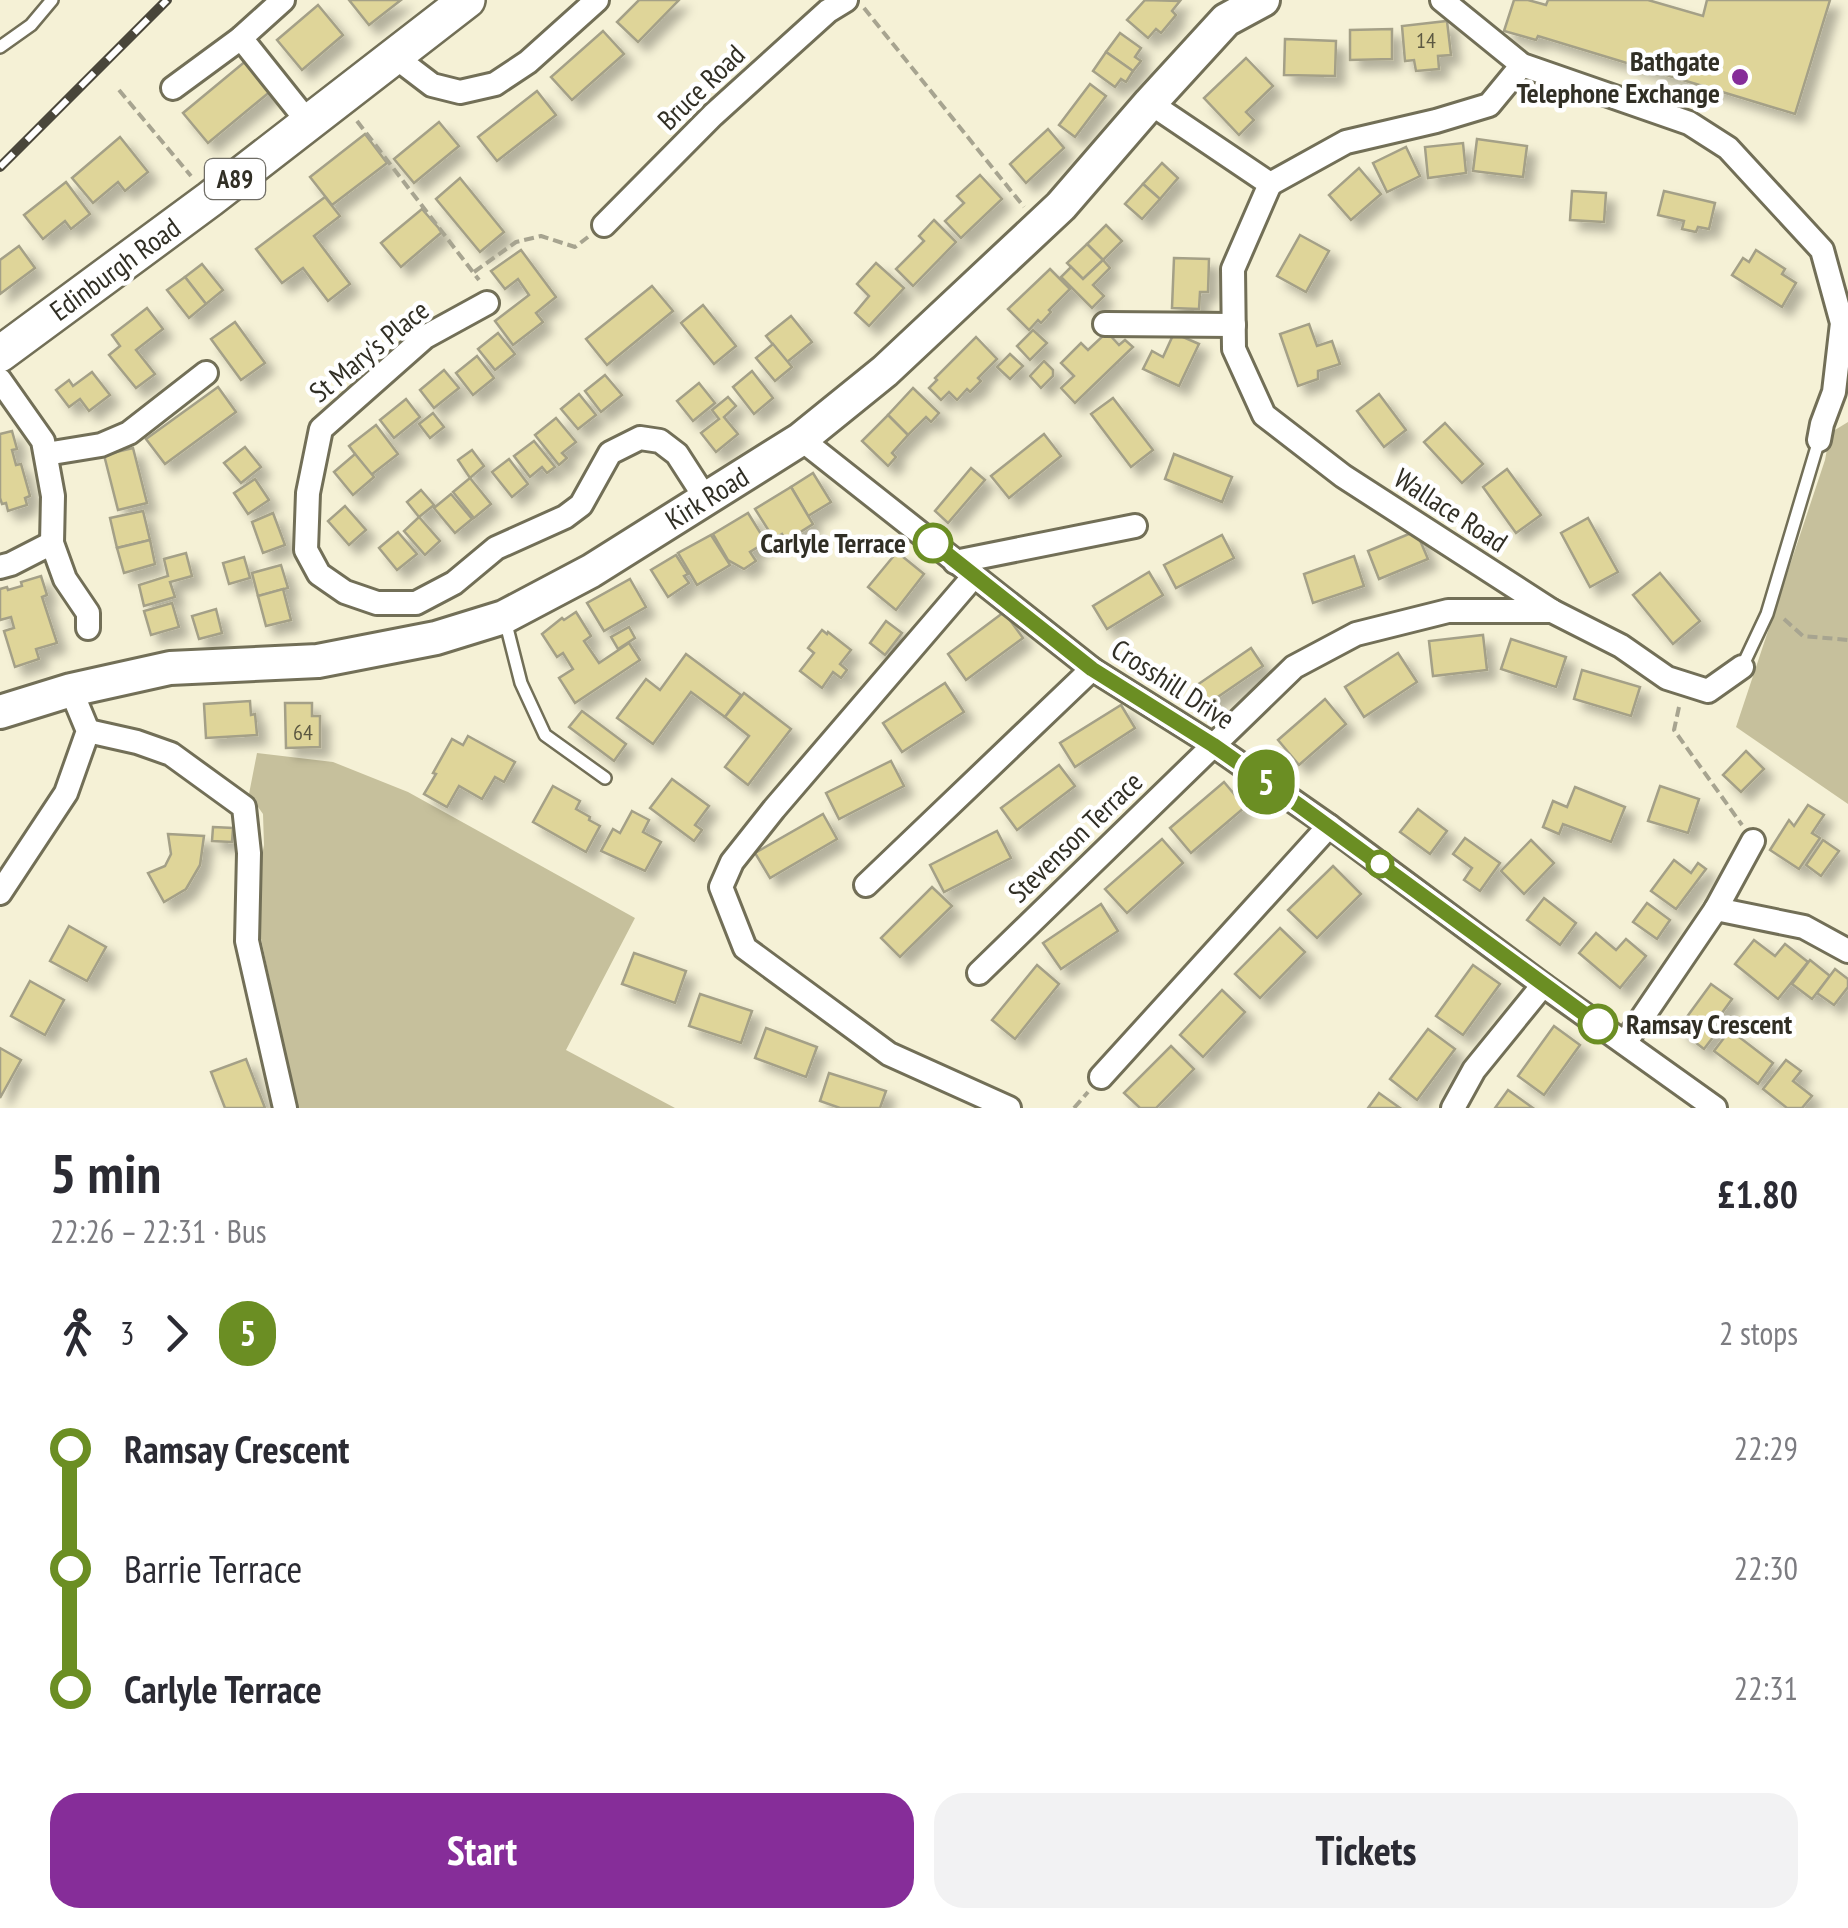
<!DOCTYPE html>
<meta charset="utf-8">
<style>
:root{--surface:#fff;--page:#f2f2f3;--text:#2b2b33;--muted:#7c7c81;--accent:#862d99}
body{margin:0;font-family:"PT Sans Narrow",sans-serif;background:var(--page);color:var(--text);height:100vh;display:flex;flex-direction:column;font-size:38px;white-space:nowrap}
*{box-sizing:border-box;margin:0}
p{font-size:32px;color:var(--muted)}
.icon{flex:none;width:55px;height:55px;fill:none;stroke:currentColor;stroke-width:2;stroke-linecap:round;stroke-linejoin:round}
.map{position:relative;height:1108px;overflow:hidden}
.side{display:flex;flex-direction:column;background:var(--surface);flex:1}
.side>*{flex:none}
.badge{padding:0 20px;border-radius:32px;font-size:35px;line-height:65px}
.map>.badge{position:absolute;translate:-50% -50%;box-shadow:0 0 0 5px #fff}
.legs{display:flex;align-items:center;gap:15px;height:110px;padding:0 50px;font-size:32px}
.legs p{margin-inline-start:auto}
.headline{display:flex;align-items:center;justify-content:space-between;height:170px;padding:0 50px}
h1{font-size:55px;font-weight:700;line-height:75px}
.cta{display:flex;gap:20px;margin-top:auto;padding:20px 50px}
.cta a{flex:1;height:115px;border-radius:30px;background:var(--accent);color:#fff;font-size:40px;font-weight:700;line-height:115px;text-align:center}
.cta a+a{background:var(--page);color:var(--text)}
ul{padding:0 50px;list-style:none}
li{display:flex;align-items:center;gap:35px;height:120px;font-size:38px}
li i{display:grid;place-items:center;width:15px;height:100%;margin:0 12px;background:currentColor}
li i::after{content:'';width:25px;height:25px;margin:-12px;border:8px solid;border-radius:50%;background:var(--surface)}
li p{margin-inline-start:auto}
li:first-child i{background:linear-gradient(#0000 50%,currentColor 0)}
li:last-child i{background:linear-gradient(currentColor 50%,#0000 0)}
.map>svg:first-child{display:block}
.green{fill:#c6c09c}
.building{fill:#dfd599;stroke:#a4a087;stroke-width:2.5;filter:url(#shadow)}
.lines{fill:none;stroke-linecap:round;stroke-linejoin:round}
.lane-casing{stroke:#726f57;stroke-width:16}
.street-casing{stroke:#726f57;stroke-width:28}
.secondary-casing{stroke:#726f57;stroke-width:38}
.primary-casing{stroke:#726f57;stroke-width:40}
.path{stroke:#a7a490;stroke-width:4;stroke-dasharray:10 5;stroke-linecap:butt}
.lane{stroke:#fff;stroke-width:11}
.street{stroke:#fff;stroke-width:22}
.secondary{stroke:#fff;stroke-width:32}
.primary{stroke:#fff;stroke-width:35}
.rail-casing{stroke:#49463a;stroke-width:10}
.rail{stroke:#fff;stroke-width:6;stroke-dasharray:19;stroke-linecap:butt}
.line-1-casing{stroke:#fff;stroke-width:22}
.line-1{stroke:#6b8e23;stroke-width:15}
.poi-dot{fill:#862d99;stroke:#fff;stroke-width:4}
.stop-1-dot{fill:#fff;stroke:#6b8e23;stroke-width:5}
.labels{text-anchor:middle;stroke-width:9;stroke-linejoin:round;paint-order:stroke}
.number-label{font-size:22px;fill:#5c5842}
.shield{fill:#fff;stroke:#6f6d66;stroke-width:2.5}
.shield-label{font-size:25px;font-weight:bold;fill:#312f25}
.poi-label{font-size:28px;font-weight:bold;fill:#312f25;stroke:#fff;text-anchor:end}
.street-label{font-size:28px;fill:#312f25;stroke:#fff}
.stop-label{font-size:28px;font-weight:bold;fill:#312f25;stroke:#fff;text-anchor:end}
</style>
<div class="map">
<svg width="1848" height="1108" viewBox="0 0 1848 1108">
<defs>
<filter id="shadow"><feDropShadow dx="9" dy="9" stdDeviation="5" flood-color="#0004"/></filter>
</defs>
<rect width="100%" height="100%" fill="#f5f1d6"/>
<g class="green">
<polygon points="1848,422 1848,804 1736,727 1825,460 1830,433"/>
<polygon points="257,753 333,762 408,792 635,918 566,1050 675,1108 297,1108 253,901 264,845 263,814 249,794"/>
</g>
<g class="building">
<polygon points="349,0 401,0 369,25"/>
<polygon points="639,0 679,0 638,42 617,22"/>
<polygon points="1145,0 1180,1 1172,11 1176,15 1161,33 1156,29 1148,38 1127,20"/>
<polygon points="1514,0 1528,0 1546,5 1548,0 1648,0 1703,16 1707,0 1830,0 1795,114 1538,36 1536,40 1504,31"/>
<polygon points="318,5 343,35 302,70 277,40"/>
<polygon points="1447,21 1451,55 1438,56 1439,69 1416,71 1414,60 1405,61 1402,26"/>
<polygon points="1392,29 1392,59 1350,60 1350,30"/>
<polygon points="603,31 624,54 572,100 551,77"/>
<polygon points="1120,33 1141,48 1135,57 1141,61 1133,71 1106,52"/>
<polygon points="1285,39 1336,41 1335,76 1284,75"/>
<polygon points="1106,52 1133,71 1126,82 1121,79 1115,87 1093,71"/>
<polygon points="253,55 278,85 208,143 183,113"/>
<polygon points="1246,58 1273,86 1246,112 1254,120 1239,135 1204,98"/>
<polygon points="1090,84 1106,96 1075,137 1059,125"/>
<polygon points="537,91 556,115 497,161 478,137"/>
<polygon points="439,122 459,146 414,183 394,159"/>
<polygon points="1048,129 1064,148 1026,183 1010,164"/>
<polygon points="365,134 387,163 332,205 310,177"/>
<polygon points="120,137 148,172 125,191 118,182 93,203 72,178"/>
<polygon points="1477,139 1527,146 1523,177 1473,171"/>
<polygon points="1463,143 1466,173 1428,178 1425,147"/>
<polygon points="1406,147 1420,176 1387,192 1373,163"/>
<polygon points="1162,163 1178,178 1160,199 1143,184"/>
<polygon points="1359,168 1381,194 1351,220 1329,195"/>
<polygon points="980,175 1002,199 961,238 945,221 964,203 957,196"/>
<polygon points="460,178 504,232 480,252 436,199"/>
<polygon points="66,182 90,214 71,229 65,221 43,239 24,215"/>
<polygon points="1143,184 1160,199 1142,219 1125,204"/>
<polygon points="1572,191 1606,193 1604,222 1570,220"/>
<polygon points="1664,191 1715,203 1709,229 1698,227 1696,232 1682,229 1684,221 1658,215"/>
<polygon points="325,197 340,216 314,236 350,284 328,301 303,268 282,283 256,249"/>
<polygon points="422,209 442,232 401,267 381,243"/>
<polygon points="934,220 956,242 913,286 896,269 924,241 919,236"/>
<polygon points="1106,225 1122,241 1103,260 1087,244"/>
<polygon points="1300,235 1329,251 1306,292 1277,276"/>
<polygon points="1087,244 1103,260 1083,279 1067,263"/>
<polygon points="19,246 35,268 0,294 0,260"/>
<polygon points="521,250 556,297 536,313 543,322 513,345 495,321 529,295 518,279 505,289 491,271"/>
<polygon points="1756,250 1785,269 1782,274 1796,283 1782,307 1732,275 1743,258 1749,262"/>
<polygon points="1174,258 1209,259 1208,292 1200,292 1199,309 1172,308"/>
<polygon points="1103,260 1110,268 1093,285 1104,296 1092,308 1061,277 1071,267 1083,279"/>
<polygon points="876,263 904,288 869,326 855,313 869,296 857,284"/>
<polygon points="202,264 223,290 206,304 185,277"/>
<polygon points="1050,269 1070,289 1049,310 1051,312 1041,323 1038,320 1029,330 1008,309"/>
<polygon points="185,277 206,304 189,318 167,290"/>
<polygon points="652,286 673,311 607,365 586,339"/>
<polygon points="703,305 736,346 714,364 681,323"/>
<polygon points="147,308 163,329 136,350 155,374 136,388 109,355 120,346 112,335"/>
<polygon points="791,316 812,342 787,362 766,336"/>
<polygon points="235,322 265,363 241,380 211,339"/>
<polygon points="1309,324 1317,346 1332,341 1340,364 1318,371 1318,379 1298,386 1280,334"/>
<polygon points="1033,330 1047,343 1030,360 1017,346"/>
<polygon points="1107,332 1119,345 1125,340 1133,347 1075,403 1061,388 1074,376 1061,363 1081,343 1088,350"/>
<polygon points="498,333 515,354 495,370 478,349"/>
<polygon points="1174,333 1199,344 1179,386 1143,369 1152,351 1163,357"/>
<polygon points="976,337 997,359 978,378 981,381 970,392 967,389 957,400 949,392 941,400 929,388 937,380 935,378"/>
<polygon points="773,344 792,367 775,381 756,358"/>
<polygon points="1010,354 1023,366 1010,379 997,367"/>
<polygon points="477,356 494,378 473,395 456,373"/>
<polygon points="1044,361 1053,370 1053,376 1041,388 1030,376"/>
<polygon points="444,370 459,388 434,408 420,390"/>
<polygon points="752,371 773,398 754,414 733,387"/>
<polygon points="92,372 110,395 89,411 80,399 69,407 56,390 69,380 73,386"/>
<polygon points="605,375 622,395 601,412 585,391"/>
<polygon points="699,383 715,403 693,421 677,401"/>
<polygon points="218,387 236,412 165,464 146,439"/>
<polygon points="913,388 939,413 931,422 926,417 908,435 888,415"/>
<polygon points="579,394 596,415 578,429 561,409"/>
<polygon points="1379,394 1406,430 1384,447 1357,411"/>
<polygon points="728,397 736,406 724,417 738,434 716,452 701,433 719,419 712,410"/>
<polygon points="1113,398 1153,450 1131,467 1091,414"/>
<polygon points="406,399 420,417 394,438 380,420"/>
<polygon points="433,413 444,427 430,438 419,424"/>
<polygon points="888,415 908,435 892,453 896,457 888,466 862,441"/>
<polygon points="556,418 576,442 562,453 567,458 559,465 535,435"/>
<polygon points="1445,423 1483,464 1462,483 1424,442"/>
<polygon points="376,425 398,454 371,475 349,446"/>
<polygon points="12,431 17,449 12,450 16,465 21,464 30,496 25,498 27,505 8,511 6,503 2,504 0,498 0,434"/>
<polygon points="1044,434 1061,456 1009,498 991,476"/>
<polygon points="534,441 555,467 547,473 542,467 530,477 514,456"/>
<polygon points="245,447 261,467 241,483 224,463"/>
<polygon points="133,448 147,503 118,510 104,455"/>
<polygon points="472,450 484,466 470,478 458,460"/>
<polygon points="355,454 374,477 353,495 334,472"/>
<polygon points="1174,454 1232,477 1222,502 1165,479"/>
<polygon points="509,459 528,484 512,497 492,472"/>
<polygon points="971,468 985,480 948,523 935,511"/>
<polygon points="1507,469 1541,515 1516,533 1483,487"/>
<polygon points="813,473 831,502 808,516 791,487"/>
<polygon points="470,478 491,504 474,518 453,492"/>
<polygon points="255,479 269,500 248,514 234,493"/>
<polygon points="791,487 813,524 786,541 782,534 774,539 755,509"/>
<polygon points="421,490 434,505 419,517 407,502"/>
<polygon points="451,494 472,519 455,533 434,508"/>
<polygon points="345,506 366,530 349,545 328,521"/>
<polygon points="143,511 150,540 117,548 110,518"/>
<polygon points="273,513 285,545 263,553 252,522"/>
<polygon points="748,513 766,542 750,552 756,561 744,569 728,560 713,534"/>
<polygon points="419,517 440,541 425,555 404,531"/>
<polygon points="1588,518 1618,572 1590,587 1561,533"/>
<polygon points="1416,531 1428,559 1379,579 1368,551"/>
<polygon points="398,532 417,554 397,570 379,548"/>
<polygon points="711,535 730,565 697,585 678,553"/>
<polygon points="1222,535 1234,558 1176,588 1164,565"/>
<polygon points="150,540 155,564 124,573 117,548"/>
<polygon points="897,552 924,574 896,610 868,587"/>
<polygon points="186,553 192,576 170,582 175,597 144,606 139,585 168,576 164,559"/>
<polygon points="676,555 688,574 684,576 689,583 668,597 651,570"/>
<polygon points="1354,556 1364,586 1313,603 1304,574"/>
<polygon points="244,557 250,578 229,584 223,563"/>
<polygon points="281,565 288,588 258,596 252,573"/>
<polygon points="1149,572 1163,595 1107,629 1093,606"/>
<polygon points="1660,573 1700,621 1673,644 1633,595"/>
<polygon points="41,576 47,595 42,597 57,643 36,649 39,659 15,667 4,631 14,628 11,617 0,620 0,589 7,587 8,590 22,586 21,582"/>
<polygon points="630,579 646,607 604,631 587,603"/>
<polygon points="283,589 291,620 266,626 258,596"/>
<polygon points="172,603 179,627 151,635 144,611"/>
<polygon points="216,609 222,633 199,639 192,616"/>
<polygon points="576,612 591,636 584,641 599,663 629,643 640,660 575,703 559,678 573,669 563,653 557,657 542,634 562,618 564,620"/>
<polygon points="1004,612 1023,638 966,680 948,654"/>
<polygon points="886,621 902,633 885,655 870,643"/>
<polygon points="629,627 635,638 618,649 611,637"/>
<polygon points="822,630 827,634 828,632 851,650 840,664 847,670 841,678 833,672 822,688 800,671 814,653 808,648"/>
<polygon points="1483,635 1487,670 1433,676 1429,641"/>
<polygon points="1511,639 1566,657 1556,687 1501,669"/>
<polygon points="1251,648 1263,666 1209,703 1197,685"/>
<polygon points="1398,653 1417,682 1364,717 1345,687"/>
<polygon points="686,654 741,695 725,717 691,692 653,744 617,718 646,679 660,690"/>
<polygon points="1582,670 1640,687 1631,716 1574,699"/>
<polygon points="945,683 964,712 902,752 883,723"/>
<polygon points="744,693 791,729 748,785 725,767 749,736 725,717"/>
<polygon points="1325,699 1346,724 1299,765 1278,740"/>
<polygon points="250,701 251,715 255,714 257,735 206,738 204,704"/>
<polygon points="285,703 312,703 312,716 320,716 320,747 286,748"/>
<polygon points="1121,705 1135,728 1075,767 1060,743"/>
<polygon points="582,711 626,744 614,761 569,727"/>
<polygon points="468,736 515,762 504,782 495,777 482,799 459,786 447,807 424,794 436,774 433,773 452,739 463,745"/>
<polygon points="1746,751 1764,769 1741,792 1723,775"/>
<polygon points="891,761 904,786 839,819 826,793"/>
<polygon points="1059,765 1075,786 1017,830 1001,808"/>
<polygon points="672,779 709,806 695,825 702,830 694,841 650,808"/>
<polygon points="1224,782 1245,807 1191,853 1170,828"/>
<polygon points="553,786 580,801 576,809 590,817 589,820 600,826 586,852 533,822"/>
<polygon points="1660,786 1699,799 1688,833 1648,821"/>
<polygon points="1575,787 1625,807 1611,842 1563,824 1559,834 1543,827 1553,801 1567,807"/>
<polygon points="1808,805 1824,815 1812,833 1820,838 1799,869 1770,850 1789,820 1794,826"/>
<polygon points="1418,809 1447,831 1430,854 1400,832"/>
<polygon points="632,811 649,820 643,832 661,842 645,871 601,851 613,829 620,833"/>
<polygon points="823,814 837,839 770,878 755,853"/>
<polygon points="213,827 233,828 232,842 212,841"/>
<polygon points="997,831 1011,858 944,892 930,865"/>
<polygon points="168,834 204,836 200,865 186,889 164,902 148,873 165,866 171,854"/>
<polygon points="1465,838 1500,863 1480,891 1464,880 1472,868 1453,854"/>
<polygon points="1162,839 1183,863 1127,913 1105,889"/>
<polygon points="1531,840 1554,863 1524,894 1501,871"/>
<polygon points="1823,840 1839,851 1821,876 1806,865"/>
<polygon points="1674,860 1691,873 1698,863 1706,869 1676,909 1651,891"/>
<polygon points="1333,866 1361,894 1317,938 1288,910"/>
<polygon points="932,887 952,906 900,957 881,938"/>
<polygon points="1544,898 1576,923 1560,945 1527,920"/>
<polygon points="1647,903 1670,920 1657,939 1633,922"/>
<polygon points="1101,904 1118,931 1061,969 1043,943"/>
<polygon points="69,926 106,947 87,981 50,961"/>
<polygon points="1280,928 1305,952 1260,998 1235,974"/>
<polygon points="1596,933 1616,950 1626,939 1646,956 1620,988 1579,953"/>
<polygon points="1754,940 1775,956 1785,944 1808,962 1778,999 1735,964"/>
<polygon points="634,953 686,971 675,1003 622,984"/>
<polygon points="1810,960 1830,976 1812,999 1792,984"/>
<polygon points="1037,965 1059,984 1015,1039 992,1020"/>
<polygon points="1473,965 1500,984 1463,1035 1436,1016"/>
<polygon points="1835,969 1848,979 1848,987 1834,1005 1817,993"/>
<polygon points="30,981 64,1000 45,1035 11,1016"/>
<polygon points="1711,984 1732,999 1714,1024 1720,1028 1704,1049 1678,1029"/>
<polygon points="1222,990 1245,1012 1203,1057 1180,1035"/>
<polygon points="700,994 752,1011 741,1043 689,1026"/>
<polygon points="1554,1026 1580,1045 1544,1095 1518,1076"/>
<polygon points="766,1028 817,1047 806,1077 755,1058"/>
<polygon points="1428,1029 1455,1049 1417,1100 1390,1079"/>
<polygon points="1730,1030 1773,1063 1758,1084 1714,1051"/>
<polygon points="1171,1046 1194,1069 1156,1108 1140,1108 1124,1093"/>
<polygon points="0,1048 21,1060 0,1098"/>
<polygon points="246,1059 265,1108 225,1108 211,1072"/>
<polygon points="1786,1060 1801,1071 1793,1081 1812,1096 1802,1108 1787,1108 1763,1089"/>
<polygon points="829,1073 886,1091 880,1108 840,1108 820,1101"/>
<polygon points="1508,1090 1533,1108 1495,1108"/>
<polygon points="1379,1093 1400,1108 1368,1108"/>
</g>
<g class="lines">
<defs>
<g id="lane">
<polyline points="0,47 31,25 52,0"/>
<polyline points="505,620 521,683 545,735 605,778"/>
<polyline points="1742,667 1767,614 1819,440"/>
</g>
<g id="street">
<polyline points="1442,0 1522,65 1689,123 1728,148 1822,250 1842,323 1834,392 1822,424 1819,440"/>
<polyline points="241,38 308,122"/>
<polyline points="394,56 432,85 460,92 495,84 528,62 597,0"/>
<polyline points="173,88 241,38 283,0"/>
<polyline points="1150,103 1270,184 1233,269 1234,349 1264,415 1343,476 1552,611 1621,646 1667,678 1708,691 1742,667"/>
<polyline points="1270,184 1346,142 1436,121 1489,105 1522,65"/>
<polyline points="604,225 713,115 828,11 846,0"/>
<polyline points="487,303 425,337 321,429 308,493 306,550 319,574 345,592 377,603 416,603 454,583 496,548 565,517 581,505 610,453 640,438 660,441 677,454 706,499"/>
<polyline points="1105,324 1234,325"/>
<polyline points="0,380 43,441 53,496 52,543 65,579 88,613 88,628"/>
<polyline points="801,439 1092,669 1213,745 1329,826 1543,985 1715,1108"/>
<polyline points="46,454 101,445 129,433 206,373"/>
<polyline points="955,562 1135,526"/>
<polyline points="0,567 11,564 52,543"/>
<polyline points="974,576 774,809 732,862 721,887 745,948 889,1054 1009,1108"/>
<polyline points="88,731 137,742 171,754 244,807 249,853 247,941 285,1108"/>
<polyline points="866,885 1092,669"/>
<polyline points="0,893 66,793 88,731 71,690"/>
<polyline points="1716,909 1804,927 1848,951"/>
<polyline points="979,973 1294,667 1356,634 1448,611 1552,611"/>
<polyline points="1625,1043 1716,909 1753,841"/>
<polyline points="1101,1077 1329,826"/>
<polyline points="1453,1108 1474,1070 1543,985"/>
</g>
<polyline id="secondary" points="0,712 71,690 170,668 318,661 436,638 504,617 591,571 801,439 885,371 1061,206 1150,103 1226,20 1263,0"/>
<polyline id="primary" points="0,354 210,199 467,0"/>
</defs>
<use href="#lane" class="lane-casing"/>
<use href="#street" class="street-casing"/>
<use href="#secondary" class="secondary-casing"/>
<use href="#primary" class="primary-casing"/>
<g class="path">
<polyline points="864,8 1024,207"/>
<polyline points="119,90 191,176"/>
<polyline points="357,121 479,280"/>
<polyline points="474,272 516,242 541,236 575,247 588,237"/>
<polyline points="1784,619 1803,636 1848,640"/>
<polyline points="1679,707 1674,730 1742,825"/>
<polyline points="1074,1108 1088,1092"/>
</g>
<use href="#lane" class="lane"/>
<use href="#street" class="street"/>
<use href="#secondary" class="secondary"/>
<use href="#primary" class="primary"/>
<defs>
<polyline id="rail" points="0,167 167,0"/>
</defs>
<use href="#rail" class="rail-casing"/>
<use href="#rail" class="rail"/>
</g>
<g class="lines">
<defs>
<polyline id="line-1" points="933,543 1092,669 1213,745 1300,806 1598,1024"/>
</defs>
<use href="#line-1" class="line-1-casing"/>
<use href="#line-1" class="line-1"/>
</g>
<circle class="poi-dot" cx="1740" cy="77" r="10"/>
<g class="stop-1-dot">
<circle cx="933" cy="543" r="18"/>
<circle cx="1380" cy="864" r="12"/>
<circle cx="1598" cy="1024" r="18"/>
</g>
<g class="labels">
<g class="number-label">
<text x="1426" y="48">14</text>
<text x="303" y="740">64</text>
</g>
<rect class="shield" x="205" y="159" width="60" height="40" rx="8"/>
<g class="shield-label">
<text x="235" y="188">A89</text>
</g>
<g class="poi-label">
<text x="1720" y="71">Bathgate<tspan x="1720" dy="32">Telephone Exchange</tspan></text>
</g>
<g class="street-label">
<text transform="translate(701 87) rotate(-44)" y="10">Bruce Road</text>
<text transform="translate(115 269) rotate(-36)" y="10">Edinburgh Road</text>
<text transform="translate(369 351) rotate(-39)" y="10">St Mary's Place</text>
<text transform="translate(707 498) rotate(-32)" y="10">Kirk Road</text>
<text transform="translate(1451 510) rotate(33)" y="10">Wallace Road</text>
<text transform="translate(1173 684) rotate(33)" y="10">Crosshill Drive</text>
<text transform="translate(1075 837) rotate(-44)" y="10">Stevenson Terrace</text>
</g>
<g class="stop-label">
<text x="906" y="553">Carlyle Terrace</text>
<text x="1626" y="1034" text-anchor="start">Ramsay Crescent</text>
</g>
</g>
</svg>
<b class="badge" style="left:1266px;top:782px;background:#6b8e23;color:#fff">5</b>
</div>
<section class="side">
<div class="headline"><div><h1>5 min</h1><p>22:26 – 22:31 · Bus</p></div><b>£1.80</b></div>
<div class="legs"><svg class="icon" aria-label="walk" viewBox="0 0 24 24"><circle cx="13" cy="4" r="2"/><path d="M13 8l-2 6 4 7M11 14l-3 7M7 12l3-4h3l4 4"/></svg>3<svg class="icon" aria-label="forward" viewBox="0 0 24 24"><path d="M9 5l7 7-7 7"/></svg><b class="badge" style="background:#6b8e23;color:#fff">5</b><p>2 stops</p></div>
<ul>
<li><i style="color:#6b8e23"></i><b>Ramsay Crescent</b><p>22:29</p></li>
<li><i style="color:#6b8e23"></i><span>Barrie Terrace</span><p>22:30</p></li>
<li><i style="color:#6b8e23"></i><b>Carlyle Terrace</b><p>22:31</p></li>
</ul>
<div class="cta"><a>Start</a><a>Tickets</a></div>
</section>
